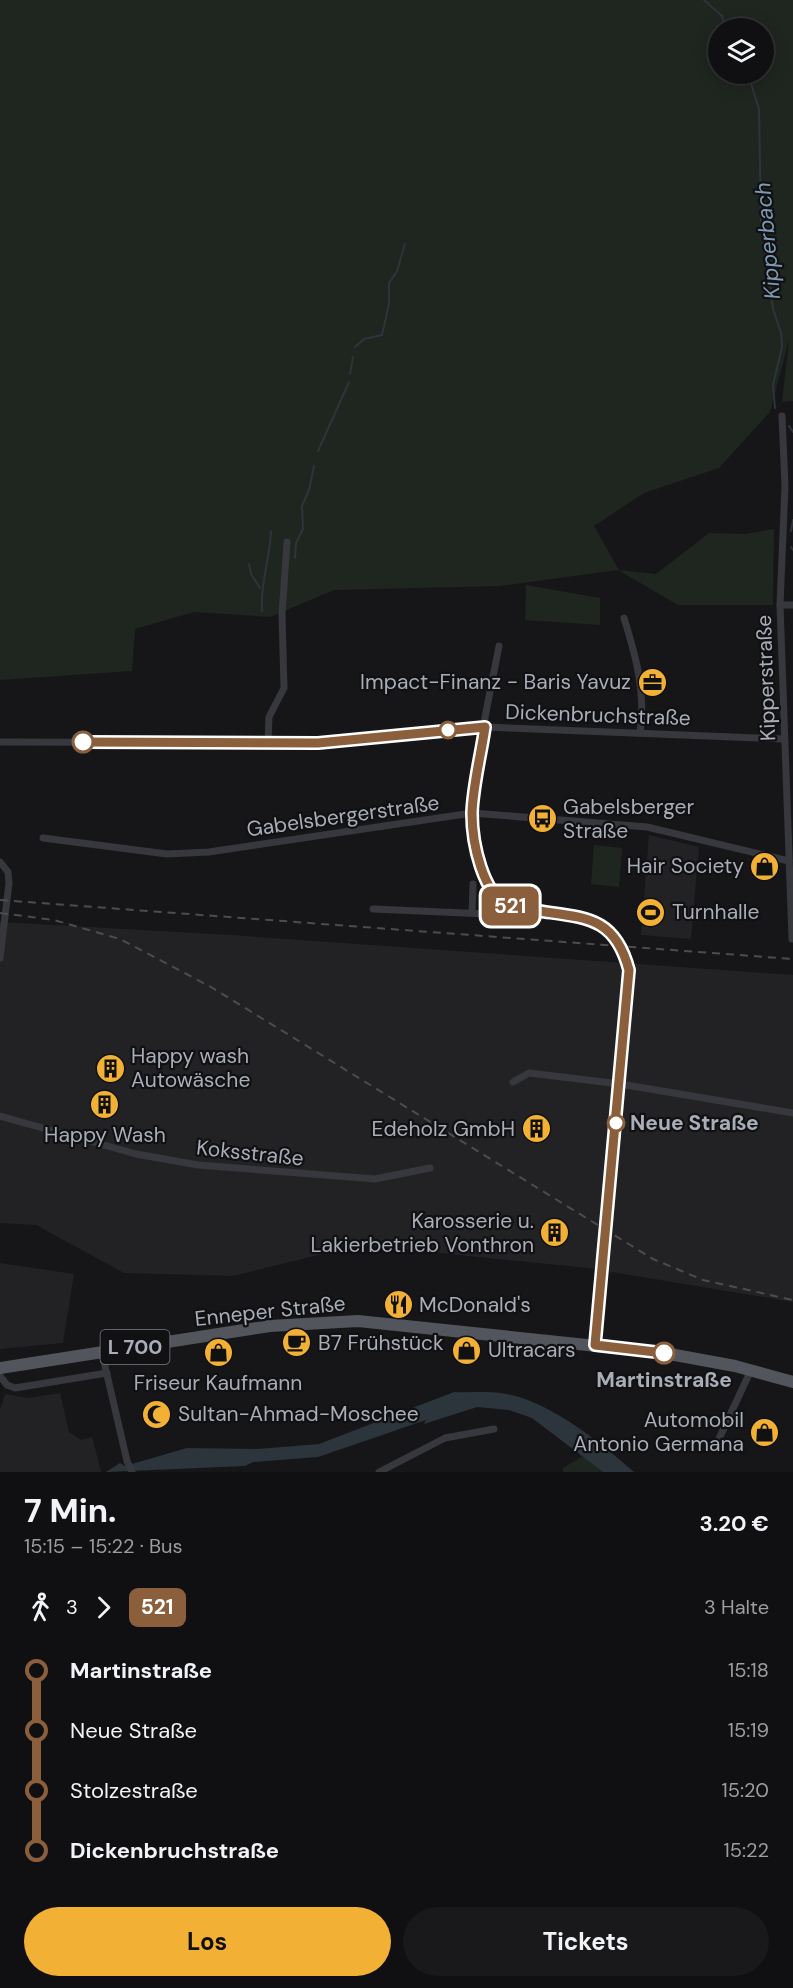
<!DOCTYPE html>
<html lang="de">
<meta charset="utf-8">
<style>
:root{--surface:#101012;--page:#19191b;--text:#f1f3f6;--muted:#9c9d9f;--line:#303032;--accent:#f2b134}
body{margin:0;font-family:"DM Sans",sans-serif;background:var(--page);color:var(--text);height:100vh;display:flex;flex-direction:column;font-size:22px;white-space:nowrap}
*{box-sizing:border-box;margin:0}
p{font-size:20px;color:var(--muted)}
.icon{flex:none;width:33px;height:33px;fill:none;stroke:currentColor;stroke-width:2;stroke-linecap:round;stroke-linejoin:round}
.map{position:relative;height:1472px;overflow:hidden}
.panel{display:flex;flex-direction:column;background:var(--surface);flex:1}
.panel>*{flex:none}
.badge{padding:0 12px;border-radius:9px;font-size:21px;line-height:39px}
.fabs{position:absolute;left:708px;top:18px;display:grid;gap:12px}
.fabs a{display:grid;place-items:center;width:66px;height:66px;border-radius:50%;background:var(--surface);box-shadow:0 3px 15px #0003,0 0 0 2px var(--line);font-size:30px}
.map>.badge{position:absolute;translate:-50% -50%;box-shadow:0 0 0 3px #fff}
.legs{display:flex;align-items:center;gap:9px;height:66px;padding:0 24px;font-size:20px}
.legs p{margin-inline-start:auto}
.overview{display:flex;align-items:center;justify-content:space-between;height:102px;padding:0 24px}
h1{font-size:33px;font-weight:700;line-height:45px}
.cta{display:flex;gap:12px;margin-top:auto;padding:12px 24px}
.cta a{flex:1;height:69px;border-radius:36px;background:var(--accent);color:#111;font-size:24px;font-weight:700;line-height:69px;text-align:center}
.cta a+a{background:var(--page);color:var(--text)}
ul{padding:0 24px;list-style:none}
li{display:flex;align-items:center;gap:21px;height:60px;font-size:22px}
li i{display:grid;place-items:center;width:9px;height:100%;margin:0 8px;background:currentColor}
li i::after{content:'';width:15px;height:15px;margin:-8px;border:4px solid;border-radius:50%;background:var(--surface)}
li p{margin-inline-start:auto}
li:first-child i{background:linear-gradient(#0000 50%,currentColor 0)}
li:last-child i{background:linear-gradient(currentColor 50%,#0000 0)}
.map>svg:first-child{display:block}
.built{fill:#222225}
.green{fill:#1e261f;fill-rule:evenodd}
.water{fill:#2c353c}
.lines{fill:none;stroke-linecap:round;stroke-linejoin:round}
.stream{stroke:#2c353c;stroke-width:2}
.street{stroke:#37383d;stroke-width:7}
.primary{stroke:#53555c;stroke-width:12}
.rail{stroke:#4a4c52;stroke-width:2;stroke-dasharray:8 6;stroke-linecap:butt}
.line-1-casing{stroke:#fff;stroke-width:14}
.line-1{stroke:#8b5e3c;stroke-width:9}
.stop-1-dot{fill:#fff;stroke:#8b5e3c;stroke-width:3}
.labels{text-anchor:middle;stroke-width:4.5;stroke-linejoin:round;paint-order:stroke}
.shield{fill:#111113;stroke:#7b7e86;stroke-width:1.5}
.shield-label{font-size:20px;font-weight:bold;fill:#a8adb8}
.street-label{font-size:21px;fill:#a8adb8;stroke:#111113}
.poi-label{font-size:21px;fill:#a8adb8;stroke:#111113;text-anchor:start}
.stop-label{font-size:21px;font-weight:bold;fill:#a8adb8;stroke:#111113;text-anchor:start}
.water-label{font-size:22px;font-style:italic;fill:#7f9bb3;stroke:#111113}
</style>
<div class="map">
<svg width="793" height="1472" viewBox="0 0 793 1472">
<rect width="100%" height="100%" fill="#161618"/>
<g class="built">
<polygon points="649,835 699,847 691,939 641,935"/>
<polygon points="0,922 231,935 793,975 793,1302 588,1268 360,1245 233,1276 124,1273 36,1225 0,1223"/>
<polygon points="0,1263 74,1274 63,1343 0,1349"/>
<polygon points="60,1393 69,1432 81,1440 92,1437 101,1472 0,1472 0,1410 5,1394 28,1398"/>
</g>
<g class="green">
<path d="M0,0h793v401l-11,1 7,-62 -19,72 -51,56 -75,25 -50,33 25,44 37,4 53,-41 36,1 29,-5 -1,76h-95l-60,-35 -118,16 -166,4 -64,27 -76,-5 -59,17 -3,42 -132,9zM718,28h46v46h-46z"/>
<polygon points="526,585 600,598 600,625 525,620"/>
<polygon points="594,845 622,848 619,887 591,884"/>
<polygon points="583,1456 603,1472 563,1472 563,1468"/>
</g>
<path class="water" d="M454,1392c15,1 31,-1 46,1 48,6 99,49 134,79h-31l-71,-54 -23,-8 -32,-3 -53,17 2,-4 -108,37 -65,5 -8,4 -139,6 14,-9 5,3 62,-18 70,1 62,-5z"/>
<g class="lines">
<g class="stream">
<polyline points="704,0 722,16 726,28"/>
<polyline points="748,74 759,109 761,224 773,309 781,333 782,347 773,385 775,408"/>
<polyline points="355,347 364,339 382,335 389,304 389,283 397,271 405,244"/>
<polyline points="350,374 353,357"/>
<polyline points="789,426 793,432"/>
<polyline points="318,451 349,382"/>
<polyline points="791,531 793,520"/>
<polyline points="791,547 793,550"/>
<polyline points="295,558 296,543 303,529 302,506 309,490 314,466"/>
<polyline points="249,564 251,574 260,588"/>
<path d="M262,611c-2,-28 8,-52 9,-80"/>
</g>
<g class="street">
<polyline points="782,416 785,486 780,605 792,939"/>
<polyline points="780,605 793,605"/>
<path d="M624,618c12,39 22,74 16,115"/>
<path d="M499,646c-11,61 -46,192 -8,245 30,41 110,3 132,57 3,7 4,15 6,22l-34,375"/>
<polyline points="0,742 318,743 485,727 784,739"/>
<polyline points="268,743 269,717 284,688 282,614 287,542"/>
<polyline points="43,838 167,854 209,852 472,813 647,827 789,861"/>
<polyline points="0,862 8,872 9,883 0,958"/>
<polyline points="373,909 487,914 495,909 501,900"/>
<polyline points="472,913 473,884"/>
<polyline points="513,1082 529,1073 620,1084 793,1113"/>
<polyline points="0,1116 136,1154 198,1165 375,1179 430,1168"/>
<polyline points="102,1353 127,1461 132,1472"/>
<polyline points="0,1376 7,1385 15,1388 107,1373"/>
<polyline points="716,1445 751,1370"/>
<polyline points="379,1472 445,1438 494,1429"/>
</g>
<polyline class="primary" points="0,1368 270,1326 358,1321 664,1353 735,1366 793,1382"/>
<g class="rail">
<polyline points="0,900 793,959"/>
<polyline points="0,913 54,920 120,939 211,987 653,1259 703,1280 793,1300"/>
</g>
</g>
<g class="lines">
<defs>
<path id="line-1" d="M83,742l235,1 167,-16c-4,28 -12,58 -13,86 0,28 10,83 39,94 8,3 19,3 28,4 48,7 76,6 90,59l-34,375 69,8"/>
</defs>
<use href="#line-1" class="line-1-casing"/>
<use href="#line-1" class="line-1"/>
</g>
<defs>
<symbol id="office-disc" viewBox="-11 -11 22 22"><circle r="9.5" fill="#f2b134" stroke="#111113"/><path d="M-6-3h4V-5.5h4V-3h4V5H-6ZM-1-4.5V-3h2v-1.5ZM-6 0V1H6V0Z" fill="#111"/></symbol>
<symbol id="bus-disc" viewBox="-11 -11 22 22"><circle r="9.5" fill="#f2b134" stroke="#111113"/><path d="M-5-6H5V4H4V6H2V4H-2V6H-4V4H-5ZM-3.5-4V0h7V-4ZM-3.5 1.2v1.5H-2V1.2ZM2 1.2v1.5H3.5V1.2Z" fill="#111"/></symbol>
<symbol id="shop-disc" viewBox="-11 -11 22 22"><circle r="9.5" fill="#f2b134" stroke="#111113"/><path d="M-5-2.5h2.3a2.7 3.5 0 0 1 5.4 0H5L5.5 6h-11ZM-1.5-2.5h3a1.5 2.3 0 0 0-3 0Z" fill="#111"/></symbol>
<symbol id="stadium-disc" viewBox="-11 -11 22 22"><circle r="9.5" fill="#f2b134" stroke="#111113"/><path d="M0-5a6.5 5 0 1 0 0 10a6.5 5 0 1 0 0-10ZM-3.5-1.8h7v3.6h-7Z" fill="#111"/></symbol>
<symbol id="building-disc" viewBox="-11 -11 22 22"><circle r="9.5" fill="#f2b134" stroke="#111113"/><path d="M-4-6H4V6H1V3H-1V6H-4ZM-2.5-4.3h1.7v1.8h-1.7ZM.8-4.3h1.7v1.8H.8ZM-2.5-1h1.7V.8h-1.7ZM.8-1h1.7V.8H.8Z" fill="#111"/></symbol>
<symbol id="restaurant-disc" viewBox="-11 -11 22 22"><circle r="9.5" fill="#f2b134" stroke="#111113"/><path d="M-5-6h1v4h1v-4h1v4h1v-4h1v5L-1.5 .5V6h-2V.5L-5-1ZM5-6V6H3V1.5H1.5Q1.5-4 5-6Z" fill="#111"/></symbol>
<symbol id="cafe-disc" viewBox="-11 -11 22 22"><circle r="9.5" fill="#f2b134" stroke="#111113"/><path d="M-5.5-4.5H6V0H3Q3 3.5 0 3.5H-2.5Q-5.5 3.5-5.5 0ZM3-3.2v2h1.7v-2ZM-6 4.5H4V6H-6Z" fill="#111"/></symbol>
<symbol id="mosque-disc" viewBox="-11 -11 22 22"><circle r="9.5" fill="#f2b134" stroke="#111113"/><path d="M3.5-4.9A6 6 0 1 0 3.5 4.9A5 5 0 1 1 3.5-4.9Z" fill="#111"/></symbol>
</defs>
<g fill-rule="evenodd">
<use href="#office-disc" x="636" y="666" width="33" height="33"/>
<use href="#bus-disc" x="526" y="802" width="33" height="33"/>
<use href="#shop-disc" x="748" y="850" width="33" height="33"/>
<use href="#stadium-disc" x="634" y="896" width="33" height="33"/>
<use href="#building-disc" x="94" y="1052" width="33" height="33"/>
<use href="#building-disc" x="88" y="1088" width="33" height="33"/>
<use href="#building-disc" x="520" y="1112" width="33" height="33"/>
<use href="#building-disc" x="538" y="1216" width="33" height="33"/>
<use href="#restaurant-disc" x="382" y="1288" width="33" height="33"/>
<use href="#cafe-disc" x="280" y="1326" width="33" height="33"/>
<use href="#shop-disc" x="450" y="1334" width="33" height="33"/>
<use href="#shop-disc" x="202" y="1336" width="33" height="33"/>
<use href="#mosque-disc" x="140" y="1398" width="33" height="33"/>
<use href="#shop-disc" x="748" y="1416" width="33" height="33"/>
</g>
<g class="stop-1-dot">
<circle cx="448" cy="730" r="8"/>
<circle cx="83" cy="742" r="10"/>
<circle cx="616" cy="1123" r="8"/>
<circle cx="664" cy="1353" r="10"/>
</g>
<g class="labels">
<rect class="shield" x="100.5" y="1330" width="69" height="34" rx="4.5"/>
<g class="shield-label">
<text x="135" y="1354">L 700</text>
</g>
<g class="street-label">
<text transform="translate(766 678) rotate(-92)" y="7">Kipperstraße</text>
<text transform="translate(598 715) rotate(2)" y="7">Dickenbruchstraße</text>
<text transform="translate(343 816) rotate(-8)" y="7">Gabelsbergerstraße</text>
<text transform="translate(250 1153) rotate(6)" y="7">Koksstraße</text>
<text transform="translate(270 1311) rotate(-6)" y="7">Enneper Straße</text>
</g>
<g class="poi-label">
<text x="631" y="689" text-anchor="end">Impact-Finanz - Baris Yavuz</text>
<text x="563" y="814">Gabelsberger<tspan x="563" dy="24">Straße</tspan></text>
<text x="744" y="873" text-anchor="end">Hair Society</text>
<text x="672" y="919">Turnhalle</text>
<text x="131" y="1063">Happy wash<tspan x="131" dy="24">Autowäsche</tspan></text>
<text x="515" y="1136" text-anchor="end">Edeholz GmbH</text>
<text x="105" y="1142" text-anchor="middle">Happy Wash</text>
<text x="534" y="1228" text-anchor="end">Karosserie u.<tspan x="534" dy="24">Lakierbetrieb Vonthron</tspan></text>
<text x="419" y="1312">McDonald's</text>
<text x="318" y="1350">B7 Frühstück</text>
<text x="488" y="1357">Ultracars</text>
<text x="218" y="1390" text-anchor="middle">Friseur Kaufmann</text>
<text x="178" y="1421">Sultan-Ahmad-Moschee</text>
<text x="744" y="1427" text-anchor="end">Automobil<tspan x="744" dy="24">Antonio Germana</tspan></text>
</g>
<g class="stop-label">
<text x="630" y="1130">Neue Straße</text>
<text x="664" y="1387" text-anchor="middle">Martinstraße</text>
</g>
<g class="water-label">
<text transform="translate(767 241) rotate(-95)" y="8">Kipperbach</text>
</g>
</g>
</svg>
<div class="fabs">
<a><svg class="icon" aria-label="layers" viewBox="0 0 24 24"><path d="M12 4l9 5-9 5-9-5zM3 14l9 5 9-5"/></svg></a>
</div>
<b class="badge" style="left:510px;top:906px;background:#8b5e3c;color:#fff">521</b>
</div>
<section class="panel">
<div class="overview"><div><h1>7 Min.</h1><p>15:15 – 15:22 · Bus</p></div><b>3.20 €</b></div>
<div class="legs"><svg class="icon" aria-label="walk" viewBox="0 0 24 24"><circle cx="13" cy="4" r="2"/><path d="M13 8l-2 6 4 7M11 14l-3 7M7 12l3-4h3l4 4"/></svg>3<svg class="icon" aria-label="forward" viewBox="0 0 24 24"><path d="M9 5l7 7-7 7"/></svg><b class="badge" style="background:#8b5e3c;color:#fff">521</b><p>3 Halte</p></div>
<ul>
<li><i style="color:#8b5e3c"></i><b>Martinstraße</b><p>15:18</p></li>
<li><i style="color:#8b5e3c"></i><span>Neue Straße</span><p>15:19</p></li>
<li><i style="color:#8b5e3c"></i><span>Stolzestraße</span><p>15:20</p></li>
<li><i style="color:#8b5e3c"></i><b>Dickenbruchstraße</b><p>15:22</p></li>
</ul>
<div class="cta"><a>Los</a><a>Tickets</a></div>
</section>
